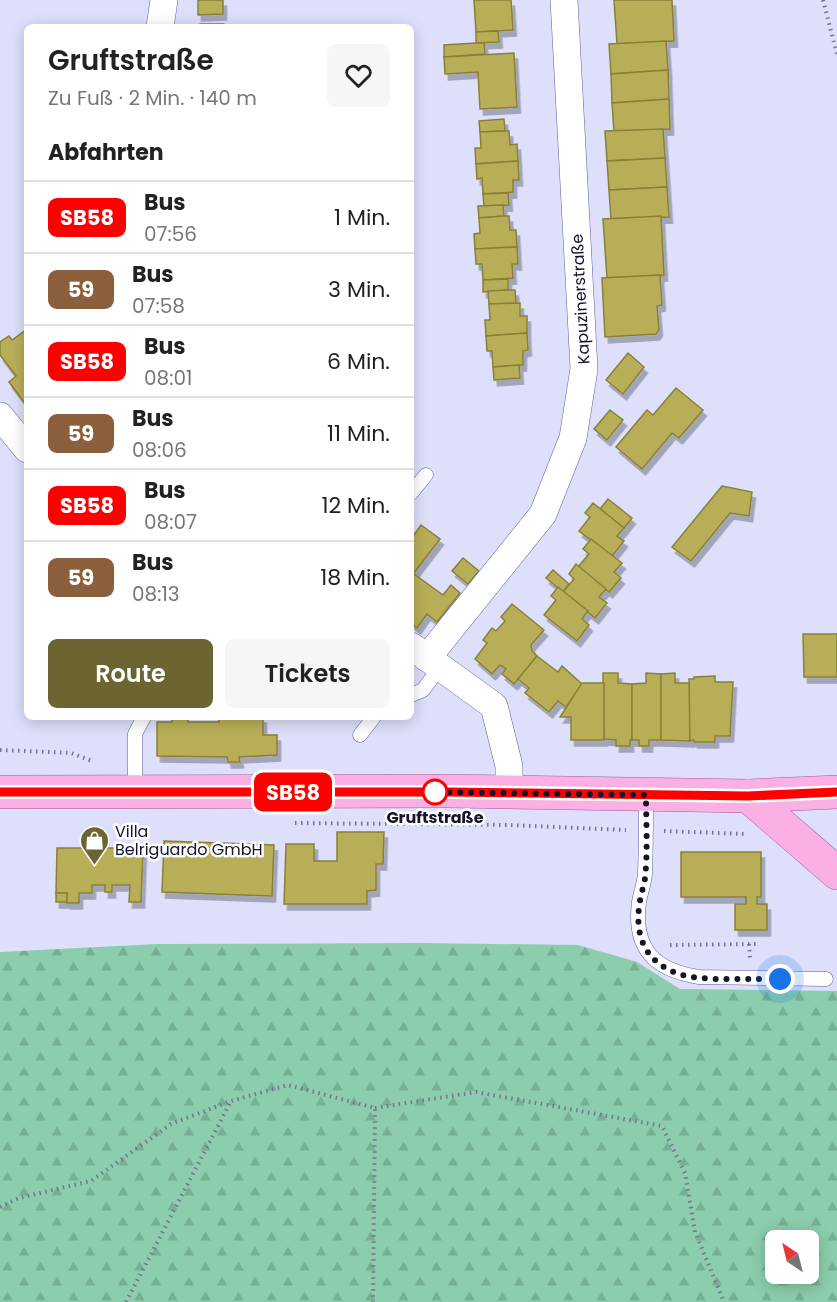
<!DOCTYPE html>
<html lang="de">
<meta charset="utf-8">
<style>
:root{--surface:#fff;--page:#f6f6f6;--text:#222;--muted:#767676;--line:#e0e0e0;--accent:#6c6531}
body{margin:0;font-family:Poppins,sans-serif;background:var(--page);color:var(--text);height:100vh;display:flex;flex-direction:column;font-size:22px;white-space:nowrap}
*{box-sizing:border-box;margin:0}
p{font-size:20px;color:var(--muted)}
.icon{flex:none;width:33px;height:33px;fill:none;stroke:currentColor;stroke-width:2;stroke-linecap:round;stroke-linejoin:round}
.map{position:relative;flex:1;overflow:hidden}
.sheet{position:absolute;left:24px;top:24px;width:390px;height:696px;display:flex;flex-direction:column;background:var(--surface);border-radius:9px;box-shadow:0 3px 15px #0003}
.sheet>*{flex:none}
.badge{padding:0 12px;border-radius:9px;font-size:21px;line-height:39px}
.needle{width:39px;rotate:325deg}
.fabs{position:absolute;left:765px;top:1230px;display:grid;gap:12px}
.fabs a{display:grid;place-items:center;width:54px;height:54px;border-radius:9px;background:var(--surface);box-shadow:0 3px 15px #0003;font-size:30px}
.you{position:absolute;width:30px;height:30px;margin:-15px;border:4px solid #fff;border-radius:50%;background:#1a73e8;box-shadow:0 0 0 9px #1a73e833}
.map>.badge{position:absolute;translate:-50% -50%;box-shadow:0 0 0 3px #fff}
h2{padding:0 24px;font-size:22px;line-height:54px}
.round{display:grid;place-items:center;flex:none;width:63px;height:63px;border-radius:9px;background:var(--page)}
.summary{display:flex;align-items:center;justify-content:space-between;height:102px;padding:0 24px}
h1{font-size:28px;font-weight:600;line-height:45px}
.button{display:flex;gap:12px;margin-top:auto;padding:12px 24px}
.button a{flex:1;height:69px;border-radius:9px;background:var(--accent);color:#fff;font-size:24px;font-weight:600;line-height:69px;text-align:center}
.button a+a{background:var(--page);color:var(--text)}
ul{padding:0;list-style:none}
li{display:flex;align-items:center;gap:18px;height:72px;padding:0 24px;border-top:2px solid var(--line)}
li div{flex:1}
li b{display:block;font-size:22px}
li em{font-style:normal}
li .badge{min-width:66px;font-weight:700;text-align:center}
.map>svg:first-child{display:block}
.forest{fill:url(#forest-firs);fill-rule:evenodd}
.building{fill:#b9ae59;stroke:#898036;stroke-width:1.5;filter:url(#shadow)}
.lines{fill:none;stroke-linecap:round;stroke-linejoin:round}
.lane-casing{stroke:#5e5f9c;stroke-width:15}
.street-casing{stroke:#5e5f9c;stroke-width:28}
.primary-casing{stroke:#a85895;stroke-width:34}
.path{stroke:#74758f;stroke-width:4;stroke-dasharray:1.5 4.5;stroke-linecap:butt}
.lane{stroke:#fff;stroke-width:14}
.street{stroke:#fff;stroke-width:27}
.primary{stroke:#fab0e2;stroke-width:33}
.line-casing{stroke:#fff;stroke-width:14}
.line{stroke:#f00;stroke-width:9}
.walk{stroke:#14142c;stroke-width:6;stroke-dasharray:0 10.8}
.stop-dot{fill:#fff;stroke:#f00;stroke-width:3}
.labels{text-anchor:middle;stroke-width:5;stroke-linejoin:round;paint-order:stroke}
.street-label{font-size:16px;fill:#14142c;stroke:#fff}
.stop-label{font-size:16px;font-weight:bold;fill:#14142c;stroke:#fff}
.poi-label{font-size:16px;fill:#14142c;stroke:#fff;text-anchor:start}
</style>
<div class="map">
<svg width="837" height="1302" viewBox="0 0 837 1302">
<defs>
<pattern id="forest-firs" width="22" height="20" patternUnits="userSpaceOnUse" patternTransform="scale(1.5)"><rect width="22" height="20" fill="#8bcdac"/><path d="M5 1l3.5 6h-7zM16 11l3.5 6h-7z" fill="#77af94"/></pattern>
<filter id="shadow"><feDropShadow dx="3.5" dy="6" stdDeviation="0" flood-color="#0004"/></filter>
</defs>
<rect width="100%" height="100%" fill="#dddffb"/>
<path class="forest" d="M422,943l156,2 59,17 43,27 157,2v311h-837v-350l158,-8zM776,1240h32v34h-32z"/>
<g class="building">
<polygon points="198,0 223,0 223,14 198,15"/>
<polygon points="474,0 511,0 513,30 476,32"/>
<polygon points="614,0 672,0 674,41 617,44"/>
<polygon points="201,24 224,24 224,27 188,27"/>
<polygon points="498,31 499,42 476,43 476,32"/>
<polygon points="666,41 668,70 611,74 609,44"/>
<polygon points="476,43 484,43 485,54 444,57 444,45"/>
<polygon points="514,53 517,107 480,109 478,72 445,74 444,57"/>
<polygon points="668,70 669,99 612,103 611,74"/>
<polygon points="669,99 670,129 614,132 612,103"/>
<polygon points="504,119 505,131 480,132 479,121"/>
<polygon points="663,129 665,158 607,161 605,131"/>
<polygon points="505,131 509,131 510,145 517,144 518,161 476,164 475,148 481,148 480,132"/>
<polygon points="665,158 667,187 609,190 607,161"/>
<polygon points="518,161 519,180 513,180 513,192 483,194 482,178 477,179 476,164"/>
<polygon points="667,187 669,217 611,219 609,190"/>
<polygon points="508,193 509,205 484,206 483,194"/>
<polygon points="503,205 504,216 479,218 478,206"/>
<polygon points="504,216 509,216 510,230 516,230 517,247 475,249 474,234 480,233 479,218"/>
<polygon points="661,216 664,275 607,278 603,219"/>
<polygon points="517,247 518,264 512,264 513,278 483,280 482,264 476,264 475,249"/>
<polygon points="660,275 662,305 657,306 659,330 656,334 605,337 602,278"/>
<polygon points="508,279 508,290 483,292 483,280"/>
<polygon points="508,290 515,290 516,303 489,304 488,291"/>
<polygon points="520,303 520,316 527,316 527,333 486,336 485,320 490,320 489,304"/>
<polygon points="26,330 27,399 24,402 9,382 16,376 0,355 0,342 9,336 12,340"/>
<polygon points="527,333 528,350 523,351 523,365 493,367 492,351 487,351 486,336"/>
<polygon points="628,353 644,367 623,394 606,380"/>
<polygon points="519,365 520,378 494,380 493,367"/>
<polygon points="676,388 703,410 679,438 672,433 642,469 616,447 647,410 653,415"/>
<polygon points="610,410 623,420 607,440 594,429"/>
<polygon points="722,486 752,492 749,516 730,513 691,561 672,547"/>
<polygon points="608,499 632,518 624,528 600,509"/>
<polygon points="593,503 624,528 617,536 624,541 612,556 579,531 590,517 585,513"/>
<polygon points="421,525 440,539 413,574 411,572 411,539"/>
<polygon points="591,539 622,563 614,572 621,578 609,592 578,567 589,554 583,549"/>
<polygon points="463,558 479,571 468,584 452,571"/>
<polygon points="576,564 606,589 599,597 607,603 595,618 563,592 574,579 569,574"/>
<polygon points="553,570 569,584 563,592 546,578"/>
<polygon points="414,574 443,595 451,585 460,593 437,622 427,614 417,628 411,623 411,578"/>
<polygon points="558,587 588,611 582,619 589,625 577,641 544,615 556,600 551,596"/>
<polygon points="512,604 544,630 531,645 532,651 537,656 514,684 502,674 506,669 500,665 492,674 475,659 487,643 483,640 492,628 496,631 505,621 501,617"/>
<polygon points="803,634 837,634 837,677 804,677"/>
<polygon points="537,656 558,672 562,666 582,684 566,707 558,701 549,712 525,693 529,688 518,679"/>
<polygon points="603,673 618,673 618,683 632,684 632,740 630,740 630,746 616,746 616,740 604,739"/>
<polygon points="646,673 661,674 661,740 649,740 649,746 639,746 639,740 632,740 632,684 646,683"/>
<polygon points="675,673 675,683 690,683 690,741 661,740 661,674"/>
<polygon points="715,676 715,682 733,682 730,736 715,736 715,742 694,742 694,740 690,741 689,679 694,679 694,677"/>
<polygon points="582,683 604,683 604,740 571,740 571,717 560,717"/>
<polygon points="172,717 188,717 188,722 219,722 218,717 263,717 263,735 277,735 277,755 239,757 240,762 228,762 227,757 157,756 157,722 172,722"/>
<polygon points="337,832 384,832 383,864 376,864 376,890 367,891 367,904 284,904 286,844 314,844 314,861 337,861"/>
<polygon points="164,841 274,845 272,896 162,892"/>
<polygon points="57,848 143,848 141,902 129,902 130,885 112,885 112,892 105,892 105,885 92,885 92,893 79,893 79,903 67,903 67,893 56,893"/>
<polygon points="681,852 761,852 761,897 757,897 757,904 767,904 767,930 735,930 735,904 746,904 746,897 681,897"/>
<rect x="56" y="893" width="11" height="9"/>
</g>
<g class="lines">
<defs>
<g id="lane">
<polyline points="411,493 426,475"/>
<polyline points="411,695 423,690 440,667"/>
<polyline points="360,735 374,717"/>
<polyline points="135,791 135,734 144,717"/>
<path d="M646,795c0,26 0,53 -1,79 -1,10 -4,18 -6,28 -6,47 15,68 60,75l127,2"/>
</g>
<g id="street">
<polyline points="160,27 164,0"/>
<polyline points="0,416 27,449"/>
<polyline points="411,646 494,706 509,766 509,793"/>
<polyline points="427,658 543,514 573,438 584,369 564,0"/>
</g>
<g id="primary">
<polyline points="0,792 448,791 748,796 837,792"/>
<polyline points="748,796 837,873"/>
</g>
</defs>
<use href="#lane" class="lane-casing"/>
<use href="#street" class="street-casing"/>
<use href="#primary" class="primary-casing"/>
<g class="path">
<polyline points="823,0 837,54"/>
<polyline points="0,750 71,753 92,761"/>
<polyline points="295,823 509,825 626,830"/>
<polyline points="664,831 746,834"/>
<polyline points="749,944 750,958"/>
<polyline points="670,945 759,944"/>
<polyline points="375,1108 476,1092 662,1126 685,1173 695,1232 724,1302"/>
<polyline points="0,1207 19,1198 91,1181 171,1124 231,1101 288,1085 375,1108 373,1302"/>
<polyline points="126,1302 231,1101"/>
</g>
<use href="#lane" class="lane"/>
<use href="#street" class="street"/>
<use href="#primary" class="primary"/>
</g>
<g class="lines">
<defs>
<polyline id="line" points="0,792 448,792 748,796 837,792"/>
</defs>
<use href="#line" class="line-casing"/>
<use href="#line" class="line"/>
<path class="walk" d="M435,792h-9l220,3c0,27 2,56 -1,83 -1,8 -4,15 -5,23 -6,34 4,61 39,73 24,8 73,4 101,5"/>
</g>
<defs>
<symbol id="shop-pin" viewBox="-11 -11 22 30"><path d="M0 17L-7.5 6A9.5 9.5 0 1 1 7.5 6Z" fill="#6c6531" stroke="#fff"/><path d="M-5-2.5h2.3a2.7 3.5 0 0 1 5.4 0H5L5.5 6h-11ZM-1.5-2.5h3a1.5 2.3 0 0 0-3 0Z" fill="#fff"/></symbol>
</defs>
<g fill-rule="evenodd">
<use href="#shop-pin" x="78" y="824" width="33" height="45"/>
</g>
<circle class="stop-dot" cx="435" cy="792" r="12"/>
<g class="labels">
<g class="street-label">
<text transform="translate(580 299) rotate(-93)" y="6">Kapuzinerstraße</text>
</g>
<g class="stop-label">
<text x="435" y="823">Gruftstraße</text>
</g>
<g class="poi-label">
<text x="115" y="837">Villa<tspan x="115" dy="18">Belriguardo GmbH</tspan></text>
</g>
</g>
</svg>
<div class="fabs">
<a><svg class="needle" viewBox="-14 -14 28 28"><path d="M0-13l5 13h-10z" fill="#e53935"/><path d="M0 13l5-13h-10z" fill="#767676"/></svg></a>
</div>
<div class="you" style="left:780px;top:979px"></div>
<b class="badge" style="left:293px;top:792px;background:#f00;color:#fff">SB58</b>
<section class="sheet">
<div class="summary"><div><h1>Gruftstraße</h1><p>Zu Fuß · 2 Min. · 140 m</p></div><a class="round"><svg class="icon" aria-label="heart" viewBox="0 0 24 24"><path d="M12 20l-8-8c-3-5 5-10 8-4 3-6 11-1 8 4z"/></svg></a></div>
<h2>Abfahrten</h2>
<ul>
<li><span class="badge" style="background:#f00;color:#fff">SB58</span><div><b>Bus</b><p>07:56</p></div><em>1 Min.</em></li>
<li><span class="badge" style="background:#8b5e3c;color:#fff">59</span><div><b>Bus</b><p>07:58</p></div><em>3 Min.</em></li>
<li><span class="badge" style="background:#f00;color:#fff">SB58</span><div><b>Bus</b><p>08:01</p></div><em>6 Min.</em></li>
<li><span class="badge" style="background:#8b5e3c;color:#fff">59</span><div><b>Bus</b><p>08:06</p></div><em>11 Min.</em></li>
<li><span class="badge" style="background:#f00;color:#fff">SB58</span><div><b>Bus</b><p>08:07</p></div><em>12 Min.</em></li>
<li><span class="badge" style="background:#8b5e3c;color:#fff">59</span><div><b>Bus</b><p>08:13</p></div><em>18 Min.</em></li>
</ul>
<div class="button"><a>Route</a><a>Tickets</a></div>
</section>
</div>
